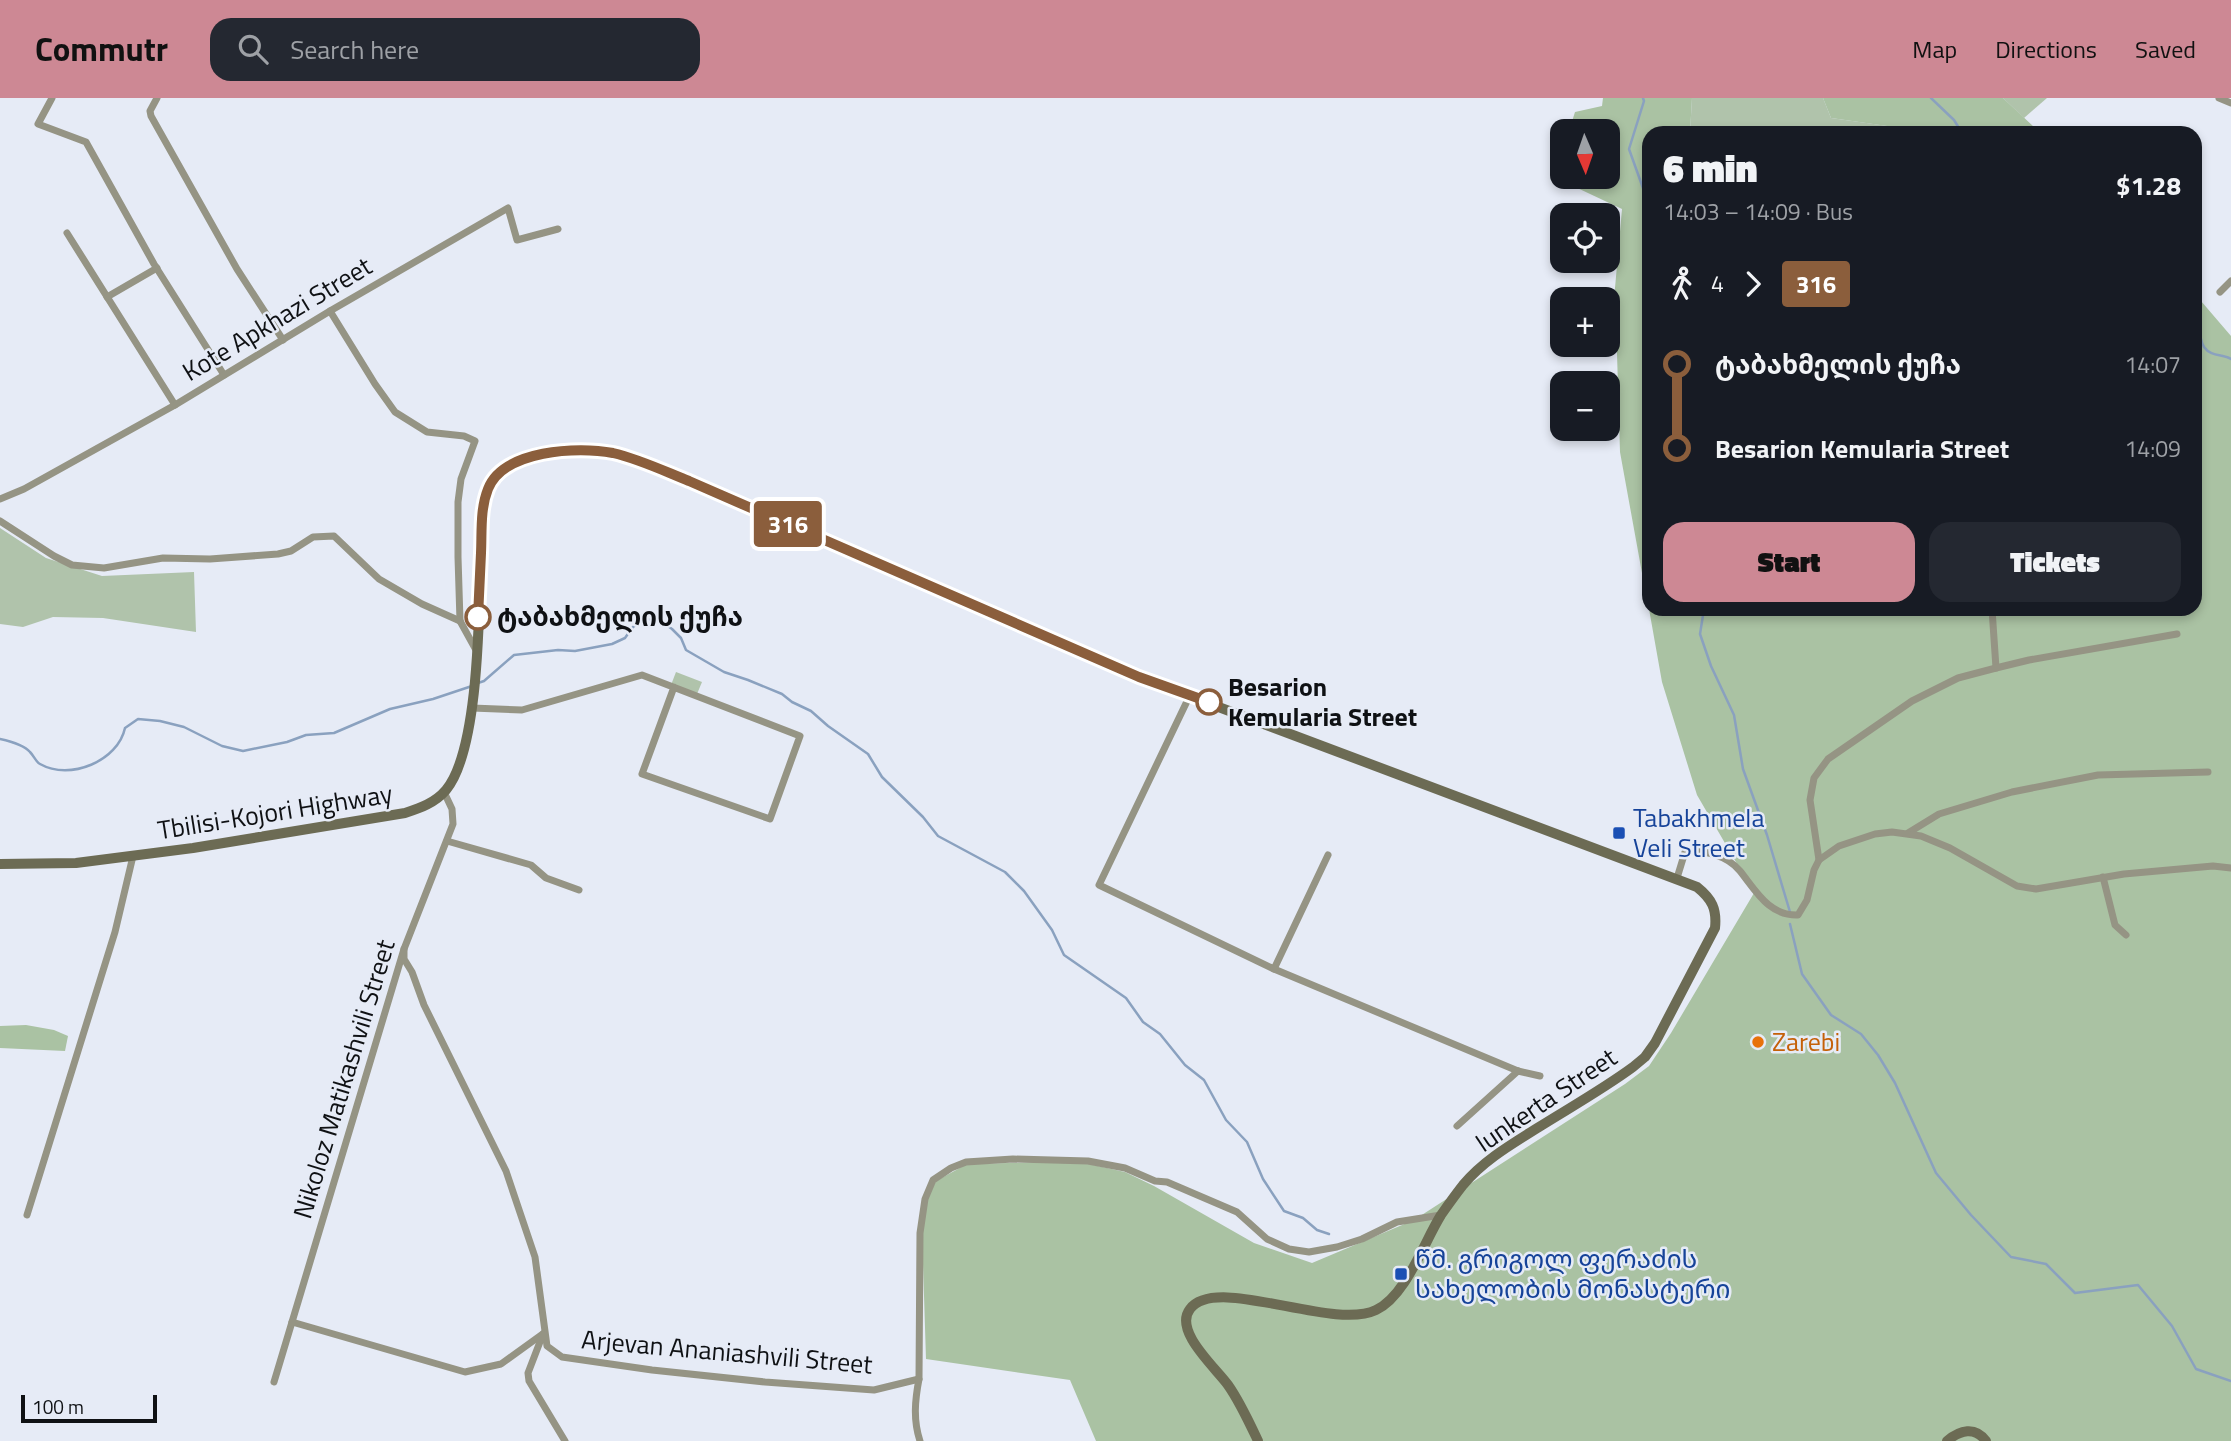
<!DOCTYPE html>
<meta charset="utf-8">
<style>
:root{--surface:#171b24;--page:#242831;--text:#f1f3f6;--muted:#9ea1a6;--accent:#cd8894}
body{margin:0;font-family:"Titillium Web","Noto Sans Georgian",sans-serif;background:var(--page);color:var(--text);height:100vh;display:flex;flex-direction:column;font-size:26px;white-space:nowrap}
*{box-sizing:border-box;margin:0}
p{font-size:23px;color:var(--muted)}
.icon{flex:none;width:38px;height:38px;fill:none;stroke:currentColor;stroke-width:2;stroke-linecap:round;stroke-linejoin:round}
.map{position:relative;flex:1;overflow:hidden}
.panel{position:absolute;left:1642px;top:28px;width:560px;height:490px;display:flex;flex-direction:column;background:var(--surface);border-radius:21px;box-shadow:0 4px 10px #0003}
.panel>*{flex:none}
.badge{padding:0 14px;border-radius:5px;font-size:24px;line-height:46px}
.needle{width:46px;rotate:178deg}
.controls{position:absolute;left:1550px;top:21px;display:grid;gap:14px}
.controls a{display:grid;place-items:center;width:70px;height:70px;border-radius:14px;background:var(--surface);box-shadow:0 4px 10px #0003;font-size:35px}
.scale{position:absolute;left:21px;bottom:18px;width:136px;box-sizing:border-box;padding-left:7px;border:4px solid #0f1114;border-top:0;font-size:19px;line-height:24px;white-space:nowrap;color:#0f1114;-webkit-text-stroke:5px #e6ebf6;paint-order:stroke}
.map>.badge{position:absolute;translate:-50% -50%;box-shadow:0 0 0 4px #fff}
.legs{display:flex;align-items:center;gap:10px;height:77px;padding:0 21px;font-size:23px}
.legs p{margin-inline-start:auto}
.overview{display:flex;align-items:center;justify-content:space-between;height:119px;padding:0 21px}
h1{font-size:38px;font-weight:800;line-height:52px}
.primary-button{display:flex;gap:14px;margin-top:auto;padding:14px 21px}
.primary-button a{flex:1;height:80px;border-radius:21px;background:var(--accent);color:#111;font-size:28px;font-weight:800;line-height:80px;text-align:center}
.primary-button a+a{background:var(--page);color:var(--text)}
ul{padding:0 21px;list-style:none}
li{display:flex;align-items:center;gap:24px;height:84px;font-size:26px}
li i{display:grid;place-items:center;width:10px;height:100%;margin:0 9px;background:currentColor}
li i::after{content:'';width:18px;height:18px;margin:-9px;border:5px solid;border-radius:50%;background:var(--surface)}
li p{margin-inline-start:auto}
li:first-child i{background:linear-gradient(#0000 50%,currentColor 0)}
li:last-child i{background:linear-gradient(currentColor 50%,#0000 0)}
header{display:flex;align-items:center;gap:42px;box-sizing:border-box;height:98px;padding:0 35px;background:var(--accent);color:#111}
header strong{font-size:33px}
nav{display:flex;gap:38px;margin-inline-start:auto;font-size:24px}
.search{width:490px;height:63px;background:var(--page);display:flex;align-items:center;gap:18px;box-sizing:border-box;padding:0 24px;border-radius:21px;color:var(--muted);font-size:26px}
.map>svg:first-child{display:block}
.green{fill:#b0c3ab}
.forest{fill:#aac2a3}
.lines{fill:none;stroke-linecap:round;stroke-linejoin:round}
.stream{stroke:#8aa1bf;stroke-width:2.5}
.street{stroke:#959484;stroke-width:7}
.secondary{stroke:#6c6b54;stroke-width:10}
.line-1-casing{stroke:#fff;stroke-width:16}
.line-1{stroke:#8b5e3c;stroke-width:10}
.stop-1-dot{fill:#fff;stroke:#8b5e3c;stroke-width:3.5}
.transit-dot{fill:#1a4fb4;stroke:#e6ebf6;stroke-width:2.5}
.food-dot{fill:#e8710a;stroke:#e6ebf6;stroke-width:2.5}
.labels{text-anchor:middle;stroke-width:5;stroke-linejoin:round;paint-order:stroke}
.street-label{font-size:26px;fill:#0f1114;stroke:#e6ebf6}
.stop-label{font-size:26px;font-weight:bold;fill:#0f1114;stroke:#e6ebf6;text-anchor:start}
.transit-label{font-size:26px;fill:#164399;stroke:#e6ebf6;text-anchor:start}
.food-label{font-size:26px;fill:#c56008;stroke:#e6ebf6;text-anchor:start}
</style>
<header>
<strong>Commutr</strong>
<div class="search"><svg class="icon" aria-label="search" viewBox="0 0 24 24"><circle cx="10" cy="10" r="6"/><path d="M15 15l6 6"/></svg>Search here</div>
<nav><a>Map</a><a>Directions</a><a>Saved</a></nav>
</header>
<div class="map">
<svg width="2231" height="1343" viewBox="0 0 2231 1343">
<rect width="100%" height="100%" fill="#e6ebf6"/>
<g class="green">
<polygon points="1692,0 1823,0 1831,20 1895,29 1898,35 1690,35"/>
<polygon points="2003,0 2047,0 2024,20"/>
<polygon points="0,430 46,460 102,478 194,474 196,534 103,520 53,519 23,529 0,526"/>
<polygon points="676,574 702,584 697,596 671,587"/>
</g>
<g class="forest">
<polygon points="1603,0 1692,0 1690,35 1648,35 1648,508 1620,354 1615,190 1622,111 1556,80 1563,56 1563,79 1608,79 1608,33 1569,33 1575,14 1602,8"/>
<polygon points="1823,0 2003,0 2034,29 2056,35 1898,35 1894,29 1831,20"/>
<polygon points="2195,196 2231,238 2231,1343 1096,1343 1070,1282 926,1261 922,1134 927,1101 936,1083 967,1066 1050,1064 1089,1066 1125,1074 1154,1088 1254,1145 1312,1165 1414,1122 1625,986 1649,968 1671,935 1754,795 1697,697 1662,584 1649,511 2194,511"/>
<polygon points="26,927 54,932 68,938 65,953 0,950 0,928"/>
</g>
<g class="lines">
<g class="stream">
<polyline points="1643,0 1644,3 1629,51 1644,93 1648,126"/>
<polyline points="1931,0 1954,22 1962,35"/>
<path d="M2194,227c8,7 5,14 10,22 7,10 19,7 27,12"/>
<polyline points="1704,511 1700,536 1711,568 1734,617 1743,671 1767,737 1790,814"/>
<polyline points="478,585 484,583 514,557 558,552 575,553 612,546 625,540 632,530 641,522 658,521 672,531 681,540 686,552 724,574 748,582 782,596 792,604 811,613 828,628 868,656 882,679 923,719 938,738 1005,774 1024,793 1052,832 1064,857 1126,900 1143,924 1160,936 1185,967 1204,982 1226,1022 1247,1044 1263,1081 1284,1113 1303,1120 1317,1132 1329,1136"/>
<path d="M0,641c9,2 24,6 30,13 4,4 6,10 10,12 30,17 78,-3 85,-36l13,-9 22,2 24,6 38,19 21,5 44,-9 19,-7 28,-2 56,-24 43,-10 39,-13"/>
<polyline points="1790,826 1802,876 1831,917 1861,936 1878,957 1895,985 1936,1075 1971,1117 2011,1159 2046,1166 2075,1195 2138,1187 2172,1228 2196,1271 2231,1283"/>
</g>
<g class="street">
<polyline points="52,0 38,26 86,44 154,166 224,277"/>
<polyline points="157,0 150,13 151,18 237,171 283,242"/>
<polyline points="2219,0 2231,5"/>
<polyline points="67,135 175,307"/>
<polyline points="2220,194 2231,183"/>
<polyline points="107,199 157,170"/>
<polyline points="330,213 375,286 395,314 427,334 464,338 475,343 461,381 458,404 458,459 460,523 476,552"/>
<polyline points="0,401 24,391 175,307 330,213 508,110 517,142 558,131"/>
<polyline points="0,423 54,458 72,467 104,470 163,460 210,461 278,456 291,453 313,439 334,438 379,481 422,506 460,523"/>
<polyline points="1992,511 1996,570"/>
<polyline points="1190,597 1099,787 1274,871 1328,757"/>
<polyline points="472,610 522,612 642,577 800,638 770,721 642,676 674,589"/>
<polyline points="1908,735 1939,716 2012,694 2098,677 2208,674"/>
<polyline points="447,743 531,767 546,780 579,792"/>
<polyline points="1819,762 1810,702 1814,680 1828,661 1912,603 1958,580 1996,570 2029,562 2177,536"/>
<polyline points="2103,779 2115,827 2126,837"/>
<path d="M1677,780l8,-26c18,-3 43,4 55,19 16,20 29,45 58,44l9,-15 7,-30 5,-10 20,-14 36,-12 17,-2 29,4 29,12 67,38 19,3 88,-15 89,-8 18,2"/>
<polyline points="404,851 404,861 412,874 424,907 506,1073 535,1159 547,1248 562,1259 652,1272 765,1284 874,1292 919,1281"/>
<polyline points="1274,871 1518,973 1540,978"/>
<polyline points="1457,1028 1518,973"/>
<polyline points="27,1117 115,834 133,758"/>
<polyline points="292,1224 465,1274 501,1266 544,1235"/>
<polyline points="543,1236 528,1275 529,1283 565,1343"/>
<polyline points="274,1284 404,851 453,726 452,711 444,694"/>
<path d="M920,1343c-7,-21 -5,-41 -1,-62l1,-146 5,-34 8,-19 18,-12 15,-6 47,-3 75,2 37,7 30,13 12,1 70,30 30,27 22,10 20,3 28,-5 25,-8 35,-17 44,-7"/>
</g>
<g class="secondary">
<path d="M0,766l76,-1 117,-15 212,-35c15,-5 30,-10 41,-23 34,-41 33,-183 35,-239 1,-23 -2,-57 15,-76 22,-25 86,-28 117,-22 13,3 27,9 40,13l486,211 558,210c15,12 20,22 18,41l-60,115 -10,14 -12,10c-30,22 -62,40 -94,60 -27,17 -55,33 -76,58 -7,9 -15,20 -22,30 -17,27 -35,81 -65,95 -44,21 -160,-36 -186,-1 -17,22 26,59 38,76 12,17 21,37 30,56"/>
<path d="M1947,1343c13,-11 28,-15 39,0"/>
</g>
</g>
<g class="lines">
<defs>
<path id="line-1" d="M478,519c1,-21 2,-43 3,-64 1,-21 -1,-44 7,-64 15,-39 90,-43 125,-36 26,6 51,18 76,28l450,196 70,25"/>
</defs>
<use href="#line-1" class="line-1-casing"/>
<use href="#line-1" class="line-1"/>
</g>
<g class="stop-1-dot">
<circle cx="478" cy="519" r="12"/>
<circle cx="1209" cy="604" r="12"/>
</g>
<g class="transit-dot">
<rect x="1612" y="728" width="14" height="14" rx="3.5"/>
<rect x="1394" y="1169" width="14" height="14" rx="3.5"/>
</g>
<circle class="food-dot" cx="1758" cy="944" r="7"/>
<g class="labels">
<g class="street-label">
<text transform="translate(277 221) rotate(-31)" y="9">Kote Apkhazi Street</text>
<text transform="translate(275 714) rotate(-9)" y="9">Tbilisi-Kojori Highway</text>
<text transform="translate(344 981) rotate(-73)" y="9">Nikoloz Matikashvili Street</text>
<text transform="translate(1546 1002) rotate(-34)" y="9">Iunkerta Street</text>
<text transform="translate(727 1254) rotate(5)" y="9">Arjevan Ananiashvili Street</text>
</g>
<g class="stop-label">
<text x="497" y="528">ტაბახმელის ქუჩა</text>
<text x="1228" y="598">Besarion<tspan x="1228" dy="30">Kemularia Street</tspan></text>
</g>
<g class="transit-label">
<text x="1633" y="729">Tabakhmela<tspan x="1633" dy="30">Veli Street</tspan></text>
<text x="1415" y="1170">წმ. გრიგოლ ფერაძის<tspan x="1415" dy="30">სახელობის მონასტერი</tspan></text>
</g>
<g class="food-label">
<text x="1772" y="953">Zarebi</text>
</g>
</g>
</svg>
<div class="controls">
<a><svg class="needle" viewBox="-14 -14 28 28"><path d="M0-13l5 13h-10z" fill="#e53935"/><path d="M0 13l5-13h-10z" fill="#9ea1a6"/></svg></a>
<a><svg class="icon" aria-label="locate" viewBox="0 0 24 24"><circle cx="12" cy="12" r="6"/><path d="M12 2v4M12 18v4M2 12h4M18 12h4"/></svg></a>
<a>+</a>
<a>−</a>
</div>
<div class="scale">100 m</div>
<b class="badge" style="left:788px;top:426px;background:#8b5e3c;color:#fff">316</b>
<section class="panel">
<div class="overview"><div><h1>6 min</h1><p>14:03 – 14:09 · Bus</p></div><b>$1.28</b></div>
<div class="legs"><svg class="icon" aria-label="walk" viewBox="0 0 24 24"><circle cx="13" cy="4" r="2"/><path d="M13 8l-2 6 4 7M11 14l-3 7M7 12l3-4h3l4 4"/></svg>4<svg class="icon" aria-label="forward" viewBox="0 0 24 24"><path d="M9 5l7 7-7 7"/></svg><b class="badge" style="background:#8b5e3c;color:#fff">316</b></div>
<ul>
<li><i style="color:#8b5e3c"></i><b>ტაბახმელის ქუჩა</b><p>14:07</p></li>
<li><i style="color:#8b5e3c"></i><b>Besarion Kemularia Street</b><p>14:09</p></li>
</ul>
<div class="primary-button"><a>Start</a><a>Tickets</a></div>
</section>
</div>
